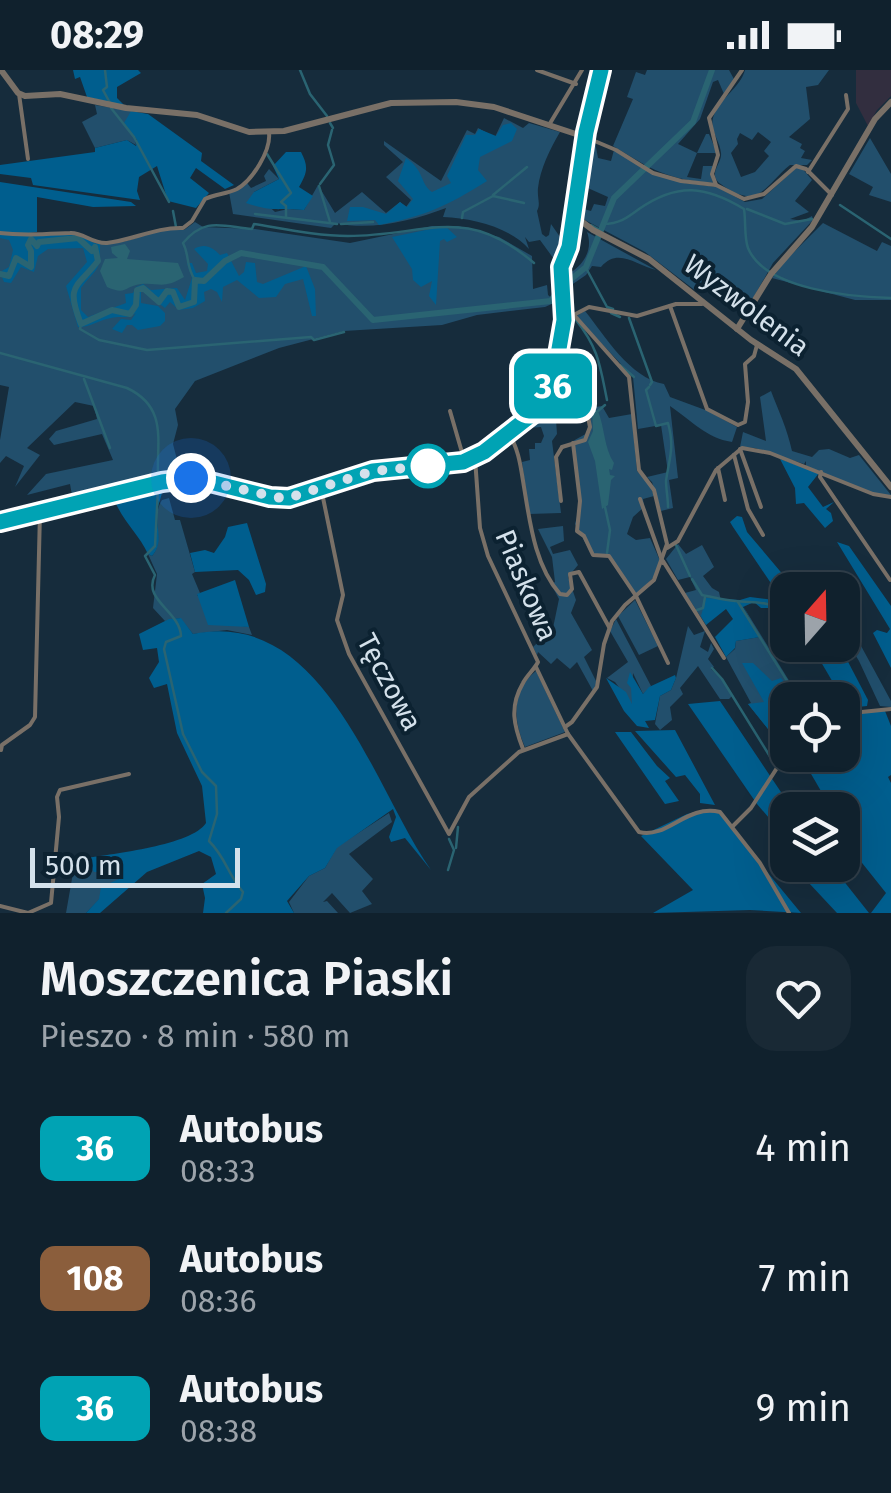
<!DOCTYPE html>
<html lang="pl">
<meta charset="utf-8">
<style>
:root{--surface:#10212d;--page:#192935;--text:#f1f3f6;--muted:#9ca3aa;--line:#303e49}
body{margin:0;font-family:"Fira Sans",sans-serif;background:var(--page);color:var(--text);height:100vh;display:flex;flex-direction:column;font-size:38px;white-space:nowrap}
*{box-sizing:border-box;margin:0}
p{font-size:32px;color:var(--muted)}
.icon{flex:none;width:55px;height:55px;fill:none;stroke:currentColor;stroke-width:2;stroke-linecap:round;stroke-linejoin:round}
.map{position:relative;height:843px;overflow:hidden}
.panel{display:flex;flex-direction:column;background:var(--surface);flex:1}
.panel>*{flex:none}
.badge{padding:0 20px;border-radius:15px;font-size:35px;line-height:65px}
.needle{width:65px;rotate:20deg}
.fabs{position:absolute;left:770px;top:502px;display:grid;gap:20px}
.fabs a{display:grid;place-items:center;width:90px;height:90px;border-radius:20px;background:var(--surface);box-shadow:0 10px 40px #0002,0 0 0 2px var(--line);font-size:50px}
.scale{position:absolute;left:30px;bottom:25px;width:210px;box-sizing:border-box;padding-left:10px;border:5px solid #d4e1eb;border-top:0;font-size:28px;line-height:35px;white-space:nowrap;color:#d4e1eb;-webkit-text-stroke:8px #0c2231;paint-order:stroke}
.you{position:absolute;width:50px;height:50px;margin:-25px;border:8px solid #fff;border-radius:50%;background:#1a73e8;box-shadow:0 0 0 15px #1a73e833}
.map>.badge{position:absolute;translate:-50% -50%;box-shadow:0 0 0 5px #fff}
.round{display:grid;place-items:center;flex:none;width:105px;height:105px;border-radius:30px;background:var(--page)}
.overview{display:flex;align-items:center;justify-content:space-between;height:170px;padding:0 40px}
h1{font-size:48px;font-weight:600;line-height:75px}
ul{padding:0;list-style:none}
li{display:flex;align-items:center;gap:30px;height:130px;padding:0 40px}
li div{flex:1}
li b{display:block;font-size:38px}
li em{font-style:normal}
li .badge{min-width:110px;font-weight:700;text-align:center}
.status{display:flex;justify-content:space-between;align-items:center;height:70px;padding:0 50px;background:var(--surface);direction:ltr}
.status svg{height:28px;fill:currentColor}
.map>svg:first-child{display:block}
.industrial{fill:#322e3f}
.green{fill:#224f6c;fill-rule:evenodd}
.forest{fill:#005e8e}
.water{fill:#2a6472}
.lines{fill:none;stroke-linecap:round;stroke-linejoin:round}
.stream{stroke:#2a6472;stroke-width:2.5}
.river{stroke:#2a6472;stroke-width:6}
.minor{stroke:#797067;stroke-width:4}
.tertiary{stroke:#797067;stroke-width:6}
.line-casing{stroke:#fff;stroke-width:22}
.line{stroke:#00a3b4;stroke-width:15}
.walk{stroke:#d4e1eb;stroke-width:10;stroke-dasharray:0 18}
.stop-dot{fill:#fff;stroke:#00a3b4;stroke-width:5}
.labels{text-anchor:middle;stroke-width:8;stroke-linejoin:round;paint-order:stroke}
.street-label{font-size:28px;fill:#d4e1eb;stroke:#0c2231}
</style>
<div class="status"><b>08:29</b><svg viewBox="0 0 49 12"><path d="M0 12V9h3v3zM5 12V6h3v6zM10 12V3h3v9zM15 12V0h3v12zM26 1h20v11H26zM47 4h2v5h-2z"/></svg></div>
<div class="map">
<svg width="891" height="843" viewBox="0 0 891 843">
<rect width="100%" height="100%" fill="#162c3c"/>
<polygon class="industrial" points="856,0 891,0 891,26 877,40 868,56 856,33"/>
<g class="green">
<path d="M647,0h82l6,11 -11,13 -6,-14 -5,2 -13,37 -22,25 19,9 9,-19h3l8,19h-20l-10,24 14,2 2,-13h10l-2,8 2,9c-48,-4 -60,-13 -100,-37l20,-47 -6,-2 9,-25 9,3z"/>
<path d="M745,0h84l-11,15 -12,2 4,32 -21,18 13,7 -2,4 5,3 -4,7 11,2 -5,5h-17c-24,19 -30,45 -65,22 -4,-3 -9,-5 -10,-11 -1,-8 7,-15 6,-23 -1,-13 -13,-24 -7,-38 6,-17 26,-27 31,-45zM758,62l13,10 -7,9 5,5 -14,16 -14,5 -10,-24 7,-9 -1,-5 3,-6 12,7z"/>
<polygon points="95,35 131,41 136,75 127,70 95,78 82,52 97,44"/>
<path d="M504,48l19,10 6,-5 31,9c-10,17 -20,37 -22,56 -1,10 3,16 -1,23l5,23 4,3 3,-2 2,-11 16,23 -8,19 -19,-26 -11,2 -4,-5 4,12c-18,-21 -56,-31 -86,-32l3,-9c-34,13 -76,23 -110,15l-5,5 -98,-14 -4,-22 18,-9 4,5 15,-7 -2,-5 5,-7 10,10 -25,13 21,20 13,-3 16,1 14,-25 17,28 27,-21 24,21 14,-11 6,5 5,-7 -25,-23 17,-15 -19,-17v-4l57,40 26,-51 8,4 3,-6 17,9z"/>
<polygon points="870,68 891,104 891,132 869,125 873,117 849,104"/>
<path d="M589,70l6,2 3,16 13,3 3,-11 33,21 38,12 32,4 28,15 17,-3 35,-32 5,1 10,12 -17,21 14,11 -19,7 13,2 9,-5 1,4 -40,43 -21,37c-16,-11 -38,-12 -57,-14l1,5 -51,-39 -62,-33 -4,-21 8,3 -3,8 7,2 3,-7 11,2 3,-9 -27,-12z"/>
<path d="M195,152l8,5 52,2 95,14 82,-17h26l41,11 33,19 1,33 14,-4 1,10 8,7 -11,5 -68,8 -35,10 -98,6 -65,17 -84,33 -20,28 3,16 -5,19 8,31 -22,2 -86,24 -3,-17 -43,11 19,-21 67,-14 -11,-26 -48,11 -5,-6 7,-8 41,-12 -3,-13 -19,-4 -48,46 13,7 -25,32 9,-21 -18,-10 -6,7v-23l9,-53 -9,-2v-149l53,1 23,-4c43,27 66,-8 108,-3z"/>
<polygon points="823,153 877,181 882,172 891,176 891,230 855,230 772,208 784,192"/>
<path d="M587,162l69,38c-20,-5 -38,-23 -55,-3l-9,-1 -6,9 -19,13 -3,-12c18,-8 30,-25 23,-44z"/>
<path d="M585,241c20,25 45,67 79,73l6,13 38,14 29,16 -5,15c-26,-4 -41,-22 -62,-36l8,72 -9,2 4,28 -12,3 -9,-29 -5,-5 21,-5 -7,-47 -23,4 -5,-52 -57,-61z"/>
<path d="M771,321c8,21 16,37 21,60l20,6 7,-7 10,-1 21,9 9,-3 32,40h-13l-72,-29v-5l-2,3 -49,-16 -15,-1 3,-15 23,9 -6,-44z"/>
<polygon points="551,335 555,336 557,364 552,371 561,443 529,444 522,392 530,390 529,379 535,379 535,373 541,373 544,366 541,357 528,358 525,354"/>
<polygon points="602,336 609,348 632,344 637,401 650,414 654,426 643,429 644,437 633,447 627,464 636,470 650,468 661,493 654,507 636,525 608,487 592,485 575,454 580,436 573,371 591,361 590,338"/>
<path d="M169,428l6,22h5l15,52 -3,2 8,19 -3,2 30,29 22,3 3,8 -25,-5 -34,4 -13,-16 -15,3 -12,-13 4,-34 -9,-20 4,2c14,-17 -2,-38 10,-56z"/>
<polygon points="563,456 564,471 550,477 553,484 570,480 578,495 568,507 576,530 571,543 592,580 584,587 597,613 593,621 577,592 570,599 557,588 551,594 538,582 537,585 533,577 553,558 559,529 551,514 555,512 552,487 538,459"/>
<polygon points="678,474 686,484 702,475 714,497 703,506 712,518 719,522 721,531 706,555 685,523 696,520 690,507 678,510 666,489"/>
<polygon points="635,530 658,576 639,585 618,546"/>
<polygon points="743,536 801,630 788,630 787,677 785,680 748,634 751,633 726,587 735,579 736,571 759,567"/>
<polygon points="842,541 891,631 891,637 880,636 859,591 843,565"/>
<polygon points="616,549 651,616 643,624 633,603 632,635 615,612 607,608 628,592 610,561"/>
<polygon points="688,556 694,565 705,561 700,577 708,582 711,573 714,579 708,589 714,597 711,599 722,609 732,626 729,629 720,629 698,596 680,618 683,624 670,637 672,650 660,660 655,654 660,626 671,620 676,608"/>
<path d="M536,601l29,61 -40,15c-12,-26 -14,-57 11,-76z"/>
<polygon points="389,743 392,752 349,784 373,809 362,821 372,834 350,843 332,823 323,832 327,831 338,843 294,843 289,832 309,806 325,798 337,777"/>
<polygon points="86,788 102,803 119,801 119,809 86,843 66,843 73,803 71,791"/>
</g>
<g class="forest">
<polygon points="73,0 138,0 141,3 117,17 117,28 125,36 87,27 80,7 75,9"/>
<polygon points="131,41 148,44 202,83 201,91 234,115 225,119 196,98 190,108 209,123 196,138 168,131 157,96 139,107 137,121 140,130 33,115 31,108 0,104 0,95 95,82 95,78 127,70 136,76 137,70 124,53"/>
<path d="M511,53l6,6 -5,12 -32,16 -2,13 9,11c-40,25 -61,35 -108,44l-4,-5 -28,1 3,-14h13l23,7 14,-12 7,5 6,-8 -15,-18 8,-23c19,13 14,26 26,34l19,-9 -4,-7 19,-41h9l4,-6 17,7 7,-11z"/>
<path d="M286,82h15c8,15 6,21 -2,35l14,9 -9,14c-26,-2 -31,2 -58,-7l8,-11 25,-13 -6,-13z"/>
<path d="M0,112l131,20 5,4 -43,1 -56,-10v35l-14,2c13,1 43,-2 53,0 10,3 13,9 24,10 0,29 -2,22 -19,44v22l7,7 38,-14 -1,-9 8,-1 3,-6 7,-3 8,6 26,-2 8,12 7,-22 -5,-15h5l4,10 11,-2 1,-7 -14,-15c11,-6 18,-2 26,6l7,-2 12,23 5,-4 2,-10 9,1 2,19 6,2 43,-18 9,23 1,27h-4l-9,-37 -18,5 -9,13 -17,1 -22,-18 -14,7 -1,15 -5,-10 -6,-3 -7,3 1,9 -12,7 -14,2 -9,-8 -5,6 -24,-18v13l17,3 7,7v8l-5,5 -22,4 -6,-5h-5l-5,8 -10,-4 9,-10 10,1 5,-7c-10,7 -13,2 -25,5 -12,2 -20,9 -33,9l-12,-41 21,-24 -4,-14 -35,1 -10,7 -4,16 -13,-5 -10,16 -7,-1 -4,-10 9,-5 4,-17 -4,-10 -9,-2z"/>
<polygon points="445,156 457,167 447,172 444,169 440,171 436,235 429,226 432,211 421,217 413,210 412,199 392,167"/>
<polygon points="780,389 819,403 808,417 823,437 834,432 826,439 831,443 833,451 825,458 804,433 796,434 795,418"/>
<path d="M163,417c-1,10 -5,16 -6,26 -1,16 7,29 -5,43l-4,-2c-9,-20 -25,-32 -33,-53z"/>
<polygon points="737,446 742,447 747,462 796,520 788,520 787,563 781,567 778,563 783,559 773,538 761,538 754,532 743,537 760,567 736,571 735,578 726,587 715,567 733,549 726,539 706,555 701,546 706,528 740,530 750,527 783,531 733,457 730,452"/>
<polygon points="247,453 266,514 265,522 256,525 249,510 238,500 195,502 190,483 205,480 214,483 225,467 228,457"/>
<polygon points="837,472 849,476 891,536 891,598 873,563 877,560 887,563 890,559"/>
<polygon points="235,510 249,557 208,555 197,524"/>
<path d="M181,548l12,16c132,-27 180,154 238,236l-26,-32 -14,4 -2,-5 7,-20 -3,-8 -56,39 -12,20 -16,8 -22,25 7,12h-91l2,-15 -3,-14 14,-10 -5,-17 -12,-6 -52,21 -47,41h-14l13,-14 2,-12 18,-8v-7h-25l-8,-14c27,-4 106,-13 120,-35l-4,-37 -25,-53 -10,-49 -13,4 -5,-10 10,-16 -2,-14 -14,2 -4,-16 30,-15z"/>
<polygon points="811,575 833,575 845,586 868,630 867,636 848,638"/>
<polygon points="742,593 753,593 772,611 781,608 791,622 790,630 788,630 787,677 785,680 748,634 764,632"/>
<polygon points="630,602 643,624 649,617 675,605 676,608 671,620 660,626 655,650 645,651 649,658 637,656 624,641 606,608 626,622 632,634 631,618 627,613"/>
<polygon points="720,631 793,740 788,740 787,780 776,763 781,762 757,734 688,634"/>
<polygon points="852,640 885,641 891,656 891,705 888,707 891,713 891,843 871,843 886,823 843,769 842,740 807,740 821,721 800,685 842,685 843,646"/>
<polygon points="675,660 715,735 700,733 700,724 685,705 676,707 635,661"/>
<polygon points="615,662 631,662 657,696 670,708 665,711 679,731 665,734"/>
<polygon points="705,740 717,741 801,843 750,840 653,843 693,820 641,766 687,744"/>
<polygon points="797,795 831,795 869,843 837,843 808,812"/>
</g>
<g class="water">
<path d="M125,174l5,7 -3,8 51,4 6,14c-22,13 -25,5 -43,7 -17,2 -14,12 -34,3l-7,-16 5,-12 13,-1 -6,-5 -1,-6z"/>
<path d="M592,339l6,2c7,18 6,37 16,52l-2,7 -3,-1 1,6 5,1 -4,4 -3,25 -6,4 -7,-48 -7,-19 5,-11z"/>
</g>
<g class="lines">
<g class="stream">
<polyline points="105,0 107,17 103,20 110,33"/>
<polyline points="300,0 310,24 327,46"/>
<polyline points="111,38 134,67 169,132"/>
<polyline points="330,53 333,58"/>
<polyline points="267,84 291,123 281,132 286,136 286,147"/>
<polyline points="320,114 334,95 328,75 332,60"/>
<polyline points="319,116 330,152"/>
<polyline points="493,125 527,97"/>
<polyline points="840,135 891,169"/>
<polyline points="747,139 785,154 812,149"/>
<polyline points="173,141 176,157"/>
<polyline points="255,144 337,154"/>
<polyline points="462,148 463,142 493,126 524,133"/>
<polyline points="341,154 373,152"/>
<path d="M603,154c16,0 24,-6 36,-15 39,-27 67,-23 105,0 2,13 0,28 4,39 17,42 105,49 143,50"/>
<polyline points="591,155 600,160"/>
<polyline points="586,198 607,237 613,239"/>
<path d="M195,210c-10,-15 -5,-24 -12,-37 22,-26 38,-17 69,-14l2,-5c31,5 63,12 94,12 79,0 116,-33 186,27"/>
<polyline points="611,243 620,247"/>
<polyline points="629,248 652,312 650,315"/>
<path d="M576,250c23,29 24,46 31,80"/>
<polyline points="81,254 80,259 99,270 147,280 311,267 314,270 344,262"/>
<path d="M0,283l127,35c42,20 29,54 31,93"/>
<polyline points="620,295 634,307"/>
<polyline points="84,309 110,378"/>
<path d="M649,317l-3,3 10,36 12,-3c7,25 1,36 -2,58 0,7 2,18 2,26"/>
<polyline points="598,341 605,335"/>
<path d="M158,419l-3,57 -10,10 10,19c-13,25 25,36 26,61l-15,6 -2,7 19,85 19,38 14,14 1,28 -8,27c17,17 18,32 34,51l-2,7 -15,14"/>
<polyline points="605,437 610,460 607,483"/>
<polyline points="676,475 690,506"/>
<path d="M692,509l10,16c11,2 22,5 33,6 27,3 43,-4 51,28"/>
<polyline points="738,532 799,630"/>
<polyline points="697,540 703,538 705,527"/>
<polyline points="712,598 722,609 774,693"/>
<polyline points="831,685 839,700"/>
<polyline points="456,778 458,757"/>
<polyline points="448,800 454,780 449,769"/>
</g>
<path class="river" d="M0,204l9,2 7,-18 15,9v-16l-3,-6 3,-6 6,7 2,-4 39,-4 14,13 3,-4 3,14c-21,27 -33,23 -17,63l31,-14 18,4 6,-9 1,-15 6,-2 16,14 8,-11 6,1 6,15 15,-5 1,-22 9,1 21,-20 16,-8 82,14 50,53 178,-19 8,-12 27,-22 28,-69 79,-76 19,-52"/>
<g class="minor">
<polyline points="537,0 576,14"/>
<polyline points="19,24 28,89"/>
<polyline points="549,55 582,0"/>
<polyline points="585,67 616,80 653,103 681,111 716,115 744,129 764,124 796,96 806,99 832,125"/>
<polyline points="808,102 848,39 846,25"/>
<polyline points="716,115 712,104 718,85 709,48 742,0"/>
<path d="M0,163c24,3 47,1 70,0 13,-1 22,11 37,10 26,-3 49,-16 76,-15l9,-7 13,-22c10,-5 22,-5 32,-10 16,-9 34,-39 32,-56"/>
<polyline points="670,236 707,339 738,355 745,352 748,332 745,294 754,286 757,275"/>
<polyline points="564,250 589,237 637,246 676,234 702,234"/>
<polyline points="557,329 586,337 590,357 585,370 562,377"/>
<path d="M508,363c11,15 13,36 16,54 6,36 11,79 36,107l7,1 5,-6 -2,-15 9,-2 30,55"/>
<polyline points="573,373 580,431 577,461 584,466 593,485 609,486 636,526 668,593"/>
<polyline points="740,379 761,437"/>
<polyline points="734,385 748,439 763,465"/>
<path d="M475,388l5,70 8,28 50,106c-4,8 -11,13 -15,21 -14,24 -9,43 0,66"/>
<polyline points="417,396 415,393 463,386 450,341"/>
<polyline points="718,398 725,430"/>
<polyline points="821,402 820,407 890,510"/>
<polyline points="321,418 343,525 337,550 349,584 449,764 469,727 519,682 568,664"/>
<polyline points="640,429 663,493"/>
<polyline points="561,431 556,387 562,377"/>
<polyline points="667,478 678,471 716,400 742,378 770,383 873,424 891,427"/>
<polyline points="663,491 724,588"/>
<path d="M536,597l32,67 71,98c29,7 47,-28 81,-20l40,51 29,50"/>
<polyline points="842,644 891,639"/>
<polyline points="565,657 572,652 597,617 604,574 612,551 625,535 654,510 667,474 654,420 639,400 629,307 574,245"/>
<polyline points="1,680 2,675 30,655 35,647 40,442"/>
<polyline points="733,756 751,738 788,681"/>
<polyline points="0,836 28,843 51,833 59,747 57,727 60,720 129,704"/>
</g>
<g class="tertiary">
<polyline points="1,0 18,23 25,26 60,24 126,38 197,45 249,62 284,61 391,33 456,32 494,37 585,67"/>
<polyline points="573,145 593,160 649,189 751,270 796,299 891,417"/>
<polyline points="737,259 771,204 812,157 875,49 891,32"/>
<polyline points="0,452 188,409 289,428 373,401 463,393 483,383 539,339 553,319 564,250 561,197 569,177 585,67 601,0"/>
</g>
</g>
<g class="lines">
<defs>
<polyline id="line" points="0,452 162,412 194,408 270,427 289,428 373,401 463,392 484,382 539,339 552,319 564,250 561,197 569,177 586,62 601,0"/>
</defs>
<use href="#line" class="line-casing"/>
<use href="#line" class="line"/>
<polyline class="walk" points="191,408 285,429 373,401 428,396"/>
</g>
<circle class="stop-dot" cx="428" cy="396" r="20"/>
<g class="labels">
<g class="street-label">
<text transform="translate(747 235) rotate(37)" y="10">Wyzwolenia</text>
<text transform="translate(527 515) rotate(67)" y="10">Piaskowa</text>
<text transform="translate(390 612) rotate(62)" y="10">Tęczowa</text>
</g>
</g>
</svg>
<div class="fabs">
<a><svg class="needle" viewBox="-14 -14 28 28"><path d="M0-13l5 13h-10z" fill="#e53935"/><path d="M0 13l5-13h-10z" fill="#9ca3aa"/></svg></a>
<a><svg class="icon" aria-label="locate" viewBox="0 0 24 24"><circle cx="12" cy="12" r="6"/><path d="M12 2v4M12 18v4M2 12h4M18 12h4"/></svg></a>
<a><svg class="icon" aria-label="layers" viewBox="0 0 24 24"><path d="M12 4l9 5-9 5-9-5zM3 14l9 5 9-5"/></svg></a>
</div>
<div class="scale">500 m</div>
<div class="you" style="left:191px;top:408px"></div>
<b class="badge" style="left:553px;top:316px;background:#00a3b4;color:#fff">36</b>
</div>
<section class="panel">
<div class="overview"><div><h1>Moszczenica Piaski</h1><p>Pieszo · 8 min · 580 m</p></div><a class="round"><svg class="icon" aria-label="heart" viewBox="0 0 24 24"><path d="M12 20l-8-8c-3-5 5-10 8-4 3-6 11-1 8 4z"/></svg></a></div>
<ul>
<li><span class="badge" style="background:#00a3b4;color:#fff">36</span><div><b>Autobus</b><p>08:33</p></div><em>4 min</em></li>
<li><span class="badge" style="background:#8b5e3c;color:#fff">108</span><div><b>Autobus</b><p>08:36</p></div><em>7 min</em></li>
<li><span class="badge" style="background:#00a3b4;color:#fff">36</span><div><b>Autobus</b><p>08:38</p></div><em>9 min</em></li>
</ul>
</section>
